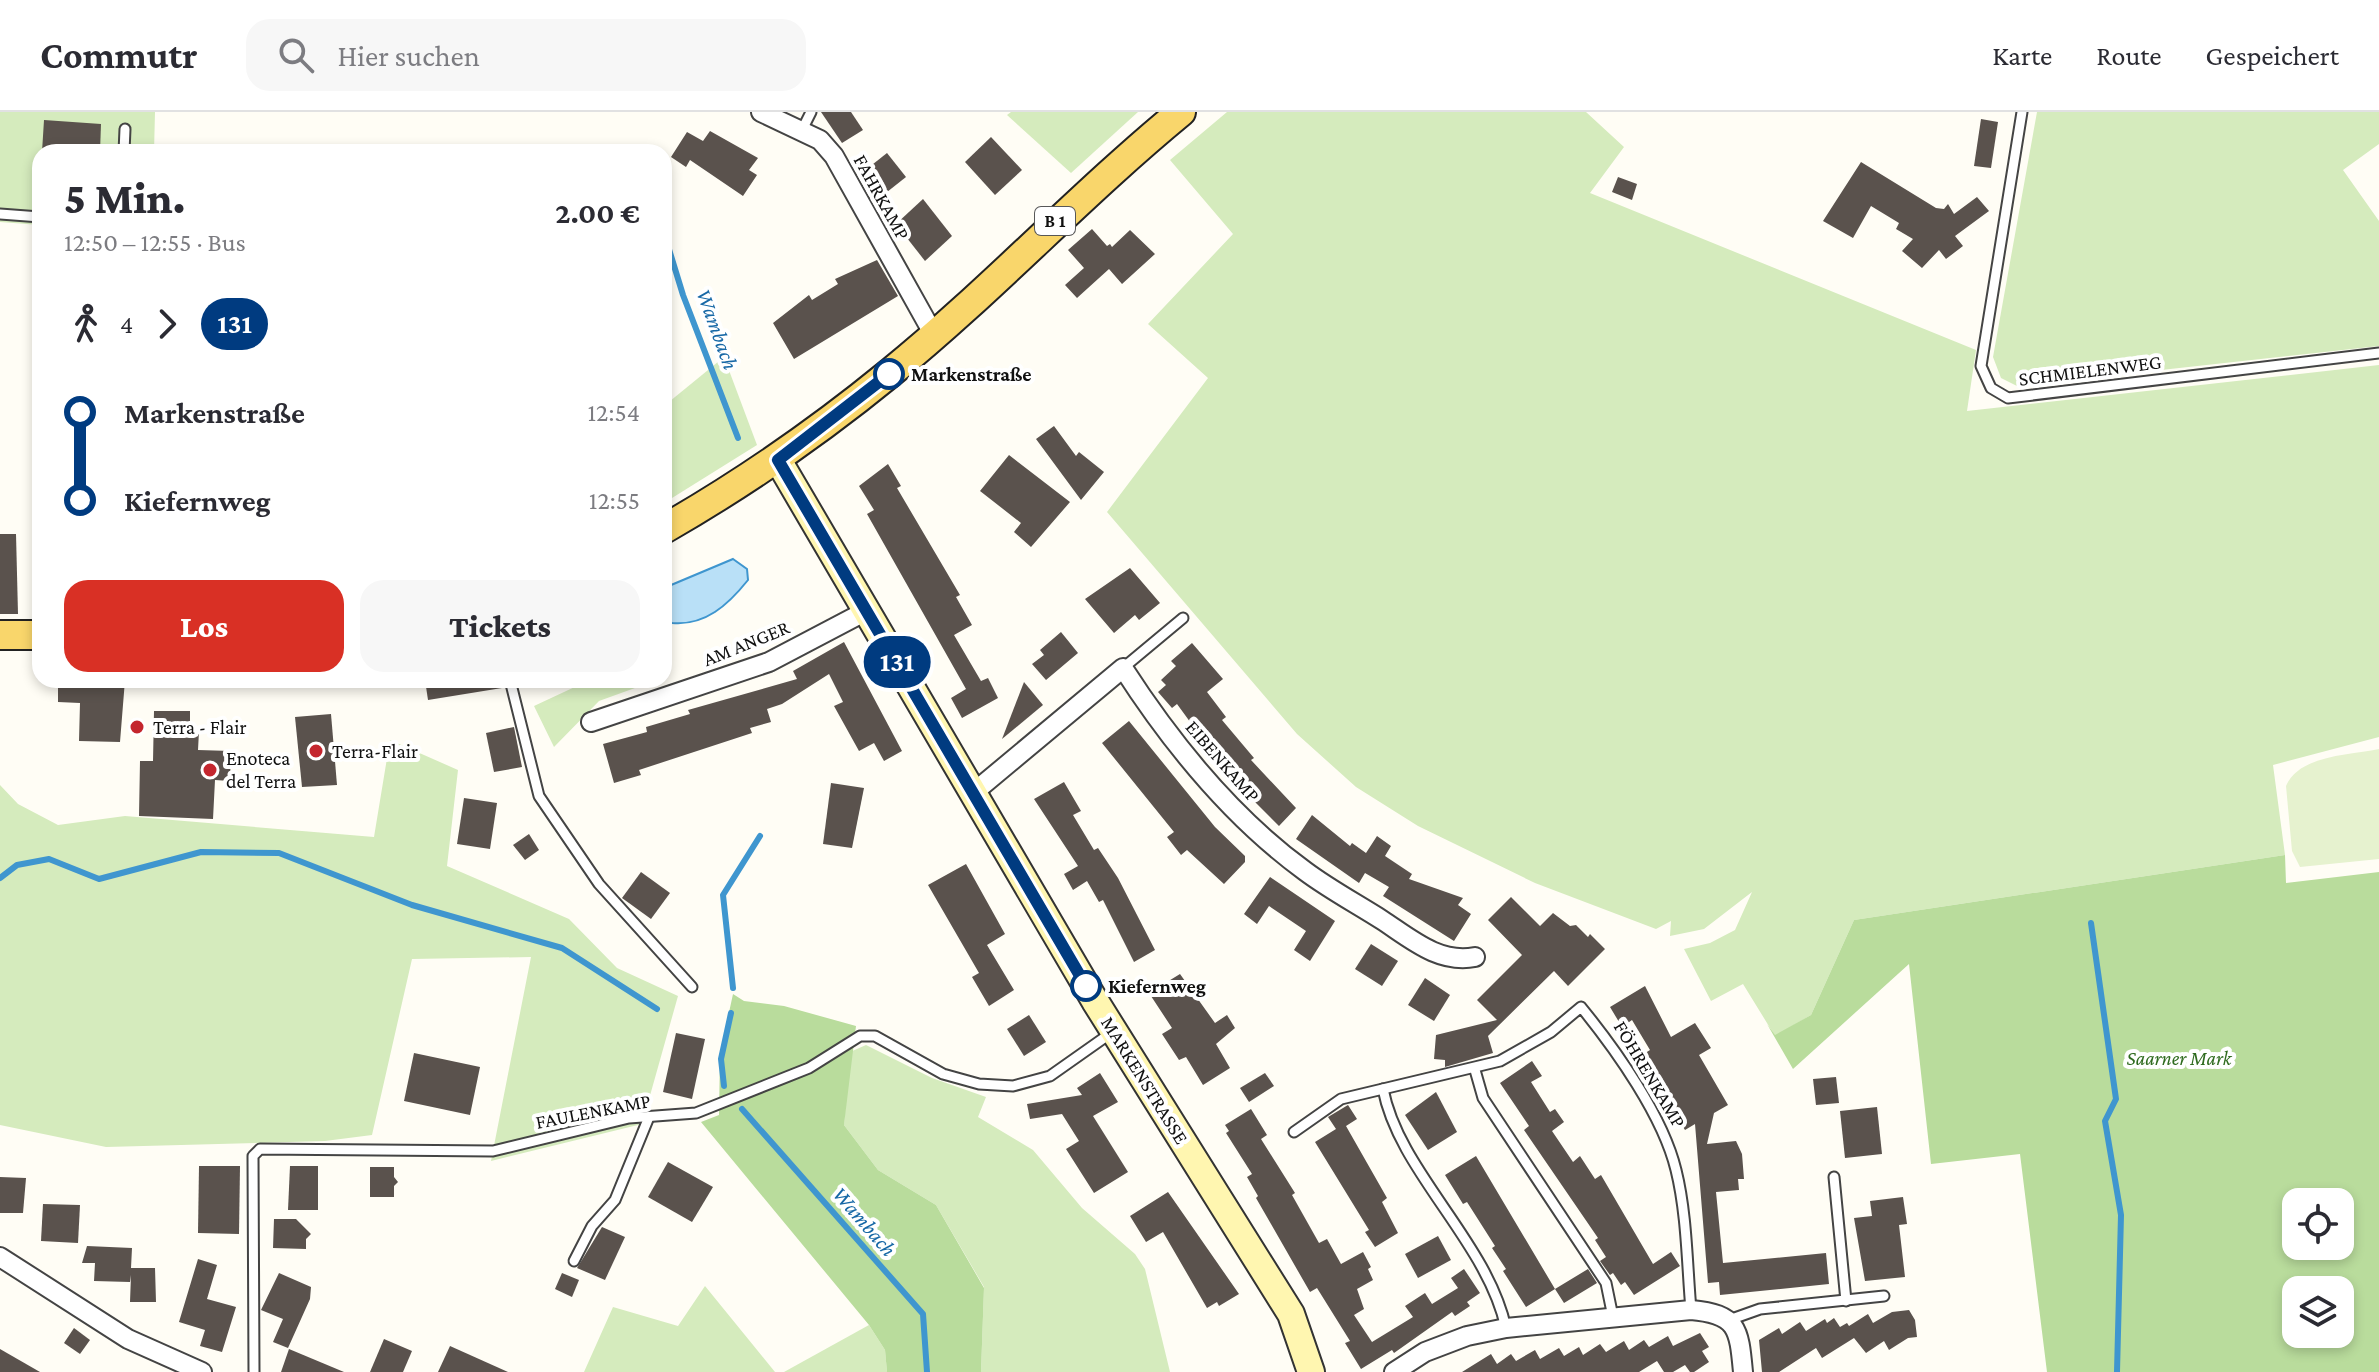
<!DOCTYPE html>
<html lang="de">
<meta charset="utf-8">
<style>
:root{--surface:#fff;--page:#f7f7f7;--text:#2b2b33;--muted:#7c7c81;--line:#e1e1e2;--accent:#d93025}
body{margin:0;font-family:"Crimson Pro",serif;background:var(--page);color:var(--text);height:100vh;display:flex;flex-direction:column;font-size:30px;white-space:nowrap}
*{box-sizing:border-box;margin:0}
p{font-size:26px;color:var(--muted)}
.icon{flex:none;width:44px;height:44px;fill:none;stroke:currentColor;stroke-width:2;stroke-linecap:round;stroke-linejoin:round}
.map{position:relative;flex:1;overflow:hidden}
.details{position:absolute;left:32px;top:32px;width:640px;height:544px;display:flex;flex-direction:column;background:var(--surface);border-radius:24px;box-shadow:0 4px 12px #0003}
.details>*{flex:none}
.badge{padding:0 16px;border-radius:26px;font-size:28px;line-height:52px}
.buttons{position:absolute;left:2282px;top:1076px;display:grid;gap:16px}
.buttons a{display:grid;place-items:center;width:72px;height:72px;border-radius:16px;background:var(--surface);box-shadow:0 4px 12px #0003;font-size:40px}
.map>.badge{position:absolute;translate:-50% -50%;box-shadow:0 0 0 4px #fff}
.legs{display:flex;align-items:center;gap:12px;height:88px;padding:0 32px;font-size:26px}
.legs p{margin-inline-start:auto}
.head{display:flex;align-items:center;justify-content:space-between;height:136px;padding:0 32px}
h1{font-size:44px;font-weight:800;line-height:60px}
.primary-button{display:flex;gap:16px;margin-top:auto;padding:16px 32px}
.primary-button a{flex:1;height:92px;border-radius:24px;background:var(--accent);color:#fff;font-size:32px;font-weight:800;line-height:92px;text-align:center}
.primary-button a+a{background:var(--page);color:var(--text)}
ul{padding:0 32px;list-style:none}
li{display:flex;align-items:center;gap:28px;height:88px;font-size:30px}
li i{display:grid;place-items:center;width:12px;height:100%;margin:0 10px;background:currentColor}
li i::after{content:'';width:20px;height:20px;margin:-10px;border:6px solid;border-radius:50%;background:var(--surface)}
li p{margin-inline-start:auto}
li:first-child i{background:linear-gradient(#0000 50%,currentColor 0)}
li:last-child i{background:linear-gradient(currentColor 50%,#0000 0)}
header{display:flex;align-items:center;gap:48px;box-sizing:border-box;height:112px;padding:0 40px;background:var(--surface);border-bottom:2px solid var(--line)}
header strong{font-size:38px}
nav{display:flex;gap:44px;margin-inline-start:auto;font-size:28px}
.search{width:560px;height:72px;background:var(--page);display:flex;align-items:center;gap:20px;box-sizing:border-box;padding:0 28px;border-radius:24px;color:var(--muted);font-size:30px}
.map>svg:first-child{display:block}
.green{fill:#d5ebbd}
.forest{fill:#b9dc9c;fill-rule:evenodd}
.pitch{fill:#e6f2cf}
.water{fill:#b9e0f7;stroke:#3f96cf;stroke-width:2}
.lines{fill:none;stroke-linecap:round;stroke-linejoin:round}
.stream{stroke:#3f96cf;stroke-width:6}
.building{fill:#5a524d}
.lane-casing{stroke:#444;stroke-width:13}
.street-casing{stroke:#444;stroke-width:22}
.secondary-casing{stroke:#333;stroke-width:30}
.primary-casing{stroke:#222;stroke-width:32}
.lane{stroke:#fff;stroke-width:9}
.street{stroke:#fff;stroke-width:18}
.secondary{stroke:#fff6b0;stroke-width:26}
.primary{stroke:#f9d66b;stroke-width:28}
.line-1-casing{stroke:#fff;stroke-width:18}
.line-1{stroke:#003b80;stroke-width:12}
.stop-1-dot{fill:#fff;stroke:#003b80;stroke-width:4}
.poi-dot{fill:#c4262e;stroke:#fff;stroke-width:3}
.labels{text-anchor:middle;stroke-width:8;stroke-linejoin:round;paint-order:stroke}
.shield{fill:#fff;stroke:#585858;stroke-width:2}
.shield-label{font-size:18px;font-weight:bold;fill:#111}
.street-label{font-size:20px;fill:#111;stroke:#fff}
.stop-label{font-size:20px;font-weight:bold;fill:#111;stroke:#fff;text-anchor:start}
.poi-label{font-size:20px;fill:#111;stroke:#fff;text-anchor:start}
.park-label{font-size:20px;font-style:italic;fill:#2f6b1f;stroke:#fff}
.water-label{font-size:22px;font-style:italic;fill:#1768a6;stroke:#fff}
</style>
<header>
<strong>Commutr</strong>
<div class="search"><svg class="icon" aria-label="search" viewBox="0 0 24 24"><circle cx="10" cy="10" r="6"/><path d="M15 15l6 6"/></svg>Hier suchen</div>
<nav><a>Karte</a><a>Route</a><a>Gespeichert</a></nav>
</header>
<div class="map">
<svg width="2379" height="1260" viewBox="0 0 2379 1260">
<rect width="100%" height="100%" fill="#fffdf5"/>
<g class="green">
<polygon points="0,0 155,0 154,40 40,40 40,113 0,110"/>
<polygon points="1011,0 1138,0 1071,61 1007,3"/>
<polygon points="1227,0 1586,0 1624,35 1590,81 1976,238 1967,299 2379,253 2379,625 2273,653 2285,743 1854,808 1811,903 1775,924 1743,872 1711,889 1684,837 1710,831 1735,818 1752,780 1704,817 1670,824 1671,809 1656,817 1535,771 1418,714 1356,675 1297,622 1107,400 1208,266 1148,212 1233,122 1170,48"/>
<polygon points="2037,0 2379,0 2379,32 2343,58 2379,109 2379,234 2017,274 2001,266 1993,245"/>
<polygon points="724,245 757,333 664,391 664,294"/>
<polygon points="579,568 657,568 599,589 554,635 534,594 579,573"/>
<polygon points="390,628 458,658 447,754 569,807 617,856 678,884 642,1012 491,1049 531,845 412,847 372,1023 325,1029 106,1035 0,1013 0,673 18,692 58,713 125,704 374,725"/>
<polygon points="866,933 932,966 986,985 978,1005 1033,1038 1082,1096 1135,1142 1145,1157 1170,1260 981,1260 984,1175 936,1093 878,1058 844,1013 850,940"/>
<polygon points="705,1174 775,1260 584,1260 613,1195 678,1214"/>
<polygon points="869,1213 885,1238 887,1260 784,1260"/>
</g>
<g class="forest">
<path d="M2285,743l1,28 93,-11v500h-332l-27,-218 -89,10 -22,-200 -116,105 -26,-45 8,11 36,-20 43,-95zM2296,1090h44v44h-44zM2296,1178h44v44h-44z"/>
<polygon points="733,882 744,889 784,894 856,914 844,1013 878,1058 936,1093 984,1176 981,1260 887,1260 885,1238 869,1213 701,1010 719,1003 720,942"/>
</g>
<path class="pitch" d="M2379,637v110l-79,8 -8,-16 -6,-65c13,-31 64,-31 93,-37z"/>
<path class="water" d="M733,447l14,10 1,11c-20,25 -43,46 -76,43l-6,-5 -2,-30z"/>
<g class="lines">
<g class="stream">
<polyline points="664,121 683,183 738,326"/>
<polyline points="0,766 17,753 49,747 99,767 201,740 279,741 412,793 562,836 657,897"/>
<polyline points="2091,811 2116,987 2105,1009 2121,1103 2117,1260"/>
<polyline points="733,876 723,783 760,724"/>
<polyline points="724,974 721,947 731,901"/>
<polyline points="742,997 923,1202 927,1260"/>
</g>
</g>
<g class="building">
<polygon points="821,0 851,0 863,18 842,31"/>
<polygon points="1981,7 1998,10 1991,56 1974,54"/>
<polygon points="44,8 101,12 100,40 42,40"/>
<polygon points="710,19 758,46 749,58 757,63 743,84 690,48 686,55 671,45 687,20 703,29"/>
<polygon points="991,25 1022,58 995,83 965,50"/>
<polygon points="887,41 906,65 882,84 863,60"/>
<polygon points="1861,50 1936,96 1944,97 1948,92 1954,102 1977,85 1989,99 1955,124 1963,134 1946,147 1939,138 1922,156 1902,139 1913,127 1896,117 1899,111 1871,94 1853,126 1823,109"/>
<polygon points="1618,65 1637,72 1632,88 1612,80"/>
<polygon points="923,87 952,124 925,149 896,112"/>
<polygon points="1092,117 1107,134 1110,132 1112,135 1130,118 1155,142 1122,172 1109,157 1077,186 1065,173 1084,156 1068,138"/>
<polygon points="877,148 898,184 794,247 773,211 809,183 812,188 838,172 835,167"/>
<polygon points="1054,314 1076,344 1079,340 1104,360 1081,388 1036,327"/>
<polygon points="1009,343 1070,390 1031,435 1014,420 1021,411 980,379"/>
<polygon points="888,352 901,374 897,376 960,483 956,485 972,513 954,523 981,569 988,566 998,586 962,606 951,586 966,577 867,402 874,398 859,374"/>
<polygon points="0,422 16,422 18,502 0,502"/>
<polygon points="1130,456 1160,491 1139,508 1135,503 1114,521 1085,487"/>
<polygon points="1061,520 1078,541 1046,568 1032,552 1044,543 1040,538"/>
<polygon points="844,530 902,639 884,649 874,631 859,639 834,594 843,590 829,562 782,592 767,597 771,610 750,616 752,621 639,658 641,663 614,671 603,632 647,620 646,615 690,602 688,598 797,567 793,559"/>
<polygon points="1192,531 1223,567 1207,580 1226,605 1222,608 1254,646 1251,648 1296,696 1279,714 1231,666 1177,592 1172,596 1158,580 1166,573 1161,568 1176,554 1171,549"/>
<polygon points="58,568 125,568 120,630 79,629 80,591 58,590"/>
<polygon points="425,568 502,568 502,576 428,588"/>
<polygon points="1024,570 1043,593 1002,627"/>
<polygon points="154,599 190,599 190,618 199,619 198,638 231,639 230,669 215,668 213,707 139,704 140,649 153,649"/>
<polygon points="331,602 337,673 302,675 295,605"/>
<polygon points="1129,609 1215,715 1245,744 1245,750 1224,772 1187,738 1181,743 1167,725 1174,720 1102,631"/>
<polygon points="514,615 522,655 494,660 486,621"/>
<polygon points="1064,670 1081,699 1073,703 1094,738 1098,736 1118,766 1155,838 1134,850 1103,788 1099,790 1087,769 1073,778 1064,762 1078,754 1034,687"/>
<polygon points="831,671 864,676 852,736 823,732"/>
<polygon points="464,686 497,691 490,737 457,732"/>
<polygon points="1312,703 1350,734 1352,731 1366,741 1377,724 1391,734 1385,744 1412,762 1409,767 1463,786 1458,793 1471,802 1454,829 1383,784 1389,775 1365,761 1359,771 1296,727"/>
<polygon points="529,722 539,738 525,748 513,733"/>
<polygon points="966,752 1005,822 987,833 1014,878 989,894 972,865 979,861 928,773"/>
<polygon points="641,760 670,781 651,807 622,786"/>
<polygon points="1270,765 1335,809 1310,849 1294,838 1306,819 1269,794 1257,812 1244,802"/>
<polygon points="1511,785 1540,814 1553,801 1570,814 1576,813 1588,825 1590,822 1605,837 1568,874 1554,859 1488,924 1493,941 1445,955 1445,948 1434,947 1436,923 1497,908 1477,888 1522,843 1488,808"/>
<polygon points="1371,832 1398,849 1382,874 1355,857"/>
<polygon points="1180,862 1215,911 1227,903 1235,916 1216,932 1230,956 1203,973 1186,945 1179,948 1162,922 1172,916 1149,881"/>
<polygon points="1425,866 1450,883 1434,909 1408,893"/>
<polygon points="1645,874 1671,925 1695,911 1711,936 1699,943 1728,993 1714,1001 1707,1032 1736,1029 1742,1042 1744,1067 1738,1067 1739,1078 1716,1080 1723,1151 1826,1141 1829,1172 1720,1183 1719,1170 1708,1171 1695,1012 1685,1018 1639,945 1650,938 1632,908 1622,915 1610,895"/>
<polygon points="1029,903 1046,930 1024,944 1007,917"/>
<polygon points="676,921 705,927 692,987 663,980"/>
<polygon points="414,941 480,955 470,1003 404,989"/>
<polygon points="1532,949 1542,964 1531,970 1550,1000 1555,997 1564,1010 1552,1019 1573,1050 1580,1044 1595,1067 1601,1063 1653,1152 1671,1140 1680,1154 1634,1183 1625,1170 1621,1173 1613,1161 1610,1163 1600,1149 1606,1145 1595,1128 1598,1126 1524,1018 1529,1014 1500,971"/>
<polygon points="1100,961 1118,990 1093,1004 1128,1060 1094,1081 1066,1037 1079,1029 1062,1002 1030,1007 1027,992 1082,983 1077,976"/>
<polygon points="1265,961 1274,974 1249,990 1240,976"/>
<polygon points="1836,965 1839,991 1816,993 1813,967"/>
<polygon points="1436,980 1457,1020 1428,1038 1405,1003"/>
<polygon points="1348,993 1357,1007 1346,1014 1387,1086 1382,1090 1398,1121 1375,1135 1365,1120 1369,1118 1315,1030 1336,1017 1328,1005"/>
<polygon points="1877,995 1882,1042 1845,1046 1840,999"/>
<polygon points="1251,997 1267,1023 1261,1027 1295,1081 1292,1083 1319,1131 1327,1127 1341,1152 1363,1140 1371,1155 1368,1157 1373,1168 1357,1177 1364,1197 1354,1203 1372,1230 1413,1205 1405,1194 1425,1181 1432,1192 1458,1176 1451,1166 1464,1157 1480,1181 1467,1190 1470,1194 1455,1204 1452,1200 1394,1241 1392,1238 1361,1257 1345,1231 1350,1229 1317,1176 1310,1180 1256,1086 1258,1084 1247,1065 1252,1062 1226,1021 1229,1019 1225,1013"/>
<polygon points="1476,1044 1555,1177 1588,1157 1597,1171 1564,1191 1555,1177 1526,1195 1503,1159 1506,1157 1492,1136 1495,1134 1467,1090 1463,1092 1445,1063"/>
<polygon points="668,1050 713,1075 692,1110 648,1085"/>
<polygon points="199,1054 240,1054 239,1122 198,1121"/>
<polygon points="290,1054 318,1054 318,1098 288,1098"/>
<polygon points="370,1055 394,1055 394,1065 398,1070 394,1074 394,1085 370,1085"/>
<polygon points="0,1065 26,1066 23,1101 0,1101"/>
<polygon points="1168,1080 1239,1182 1219,1194 1217,1190 1207,1196 1163,1120 1146,1130 1130,1104"/>
<polygon points="1903,1085 1907,1112 1899,1113 1905,1165 1865,1169 1854,1106 1872,1104 1870,1089"/>
<polygon points="43,1092 80,1093 78,1131 41,1129"/>
<polygon points="274,1107 296,1107 311,1122 306,1127 306,1137 273,1136"/>
<polygon points="602,1115 625,1125 605,1168 577,1156"/>
<polygon points="1438,1124 1451,1148 1418,1166 1405,1142"/>
<polygon points="87,1134 132,1136 131,1156 155,1156 156,1190 130,1190 131,1163 130,1170 94,1169 95,1151 82,1151"/>
<polygon points="198,1147 217,1153 207,1187 236,1195 222,1240 200,1234 205,1218 179,1210"/>
<polygon points="279,1161 311,1175 310,1187 288,1236 273,1230 283,1207 261,1198"/>
<polygon points="562,1161 579,1168 572,1185 555,1177"/>
<polygon points="1909,1198 1915,1208 1917,1225 1908,1226 1889,1238 1884,1229 1866,1241 1854,1226 1822,1246 1816,1236 1779,1260 1762,1260 1759,1228 1779,1216 1782,1222 1800,1210 1806,1219 1825,1207 1827,1211 1834,1206 1840,1215 1847,1211 1849,1214 1868,1202 1873,1211 1892,1200"/>
<polygon points="74,1216 90,1228 80,1242 64,1231"/>
<polygon points="1700,1221 1709,1235 1702,1239 1709,1250 1694,1260 1690,1260 1685,1253 1673,1260 1664,1260 1657,1249 1639,1260 1462,1260 1491,1242 1497,1252 1511,1242 1516,1249 1535,1238 1540,1247 1559,1236 1564,1244 1579,1235 1583,1243 1600,1232 1606,1240 1624,1229 1629,1238 1644,1228 1649,1235 1668,1224 1673,1234"/>
<polygon points="384,1227 412,1239 403,1260 370,1260"/>
<polygon points="450,1234 508,1260 438,1260"/>
<polygon points="0,1237 40,1260 0,1260"/>
<polygon points="289,1237 344,1260 281,1260"/>
</g>
<g class="lines">
<defs>
<g id="lane">
<polyline points="2022,0 1981,254 1991,276 2008,286 2379,241"/>
<polyline points="802,18 811,0"/>
<polyline points="124,40 125,17"/>
<polyline points="0,102 40,105"/>
<polyline points="1123,556 1183,506"/>
<polyline points="510,568 539,684 599,772 692,875"/>
<polyline points="1475,958 1483,986 1606,1171 1613,1205"/>
<path d="M1383,977c16,83 104,152 123,239"/>
<path d="M1294,1020l47,-33 159,-38 51,-29 30,-25c35,43 82,109 95,163 11,44 11,95 15,140"/>
<polyline points="1834,1065 1846,1189"/>
<polyline points="574,1149 592,1114 615,1088 649,1005"/>
<polyline points="1729,1208 1760,1197 1884,1184"/>
<polyline points="254,1260 253,1044 260,1037 493,1039 629,1006 696,1001 809,956 860,924 875,924 943,962 979,972 1013,974 1050,964 1111,921"/>
</g>
<g id="street">
<polyline points="761,0 820,28 834,44 934,223"/>
<polyline points="591,610 769,550 868,498"/>
<path d="M973,681l150,-125c49,76 108,149 182,203 24,18 52,33 77,49 29,19 57,44 93,37"/>
<polyline points="0,1145 128,1227 202,1260"/>
<path d="M1394,1260l31,-20 42,-16 39,-8 185,-18c47,4 48,19 52,62"/>
</g>
<polyline id="secondary" points="778,348 1095,889 1291,1202 1311,1260"/>
<g id="primary">
<path d="M664,417c80,-46 154,-97 226,-156 101,-82 190,-178 291,-261"/>
<polyline points="0,523 40,523"/>
</g>
</defs>
<use href="#lane" class="lane-casing"/>
<use href="#street" class="street-casing"/>
<use href="#secondary" class="secondary-casing"/>
<use href="#primary" class="primary-casing"/>
<use href="#lane" class="lane"/>
<use href="#street" class="street"/>
<use href="#secondary" class="secondary"/>
<use href="#primary" class="primary"/>
</g>
<g class="lines">
<defs>
<polyline id="line-1" points="889,262 778,348 1086,874"/>
</defs>
<use href="#line-1" class="line-1-casing"/>
<use href="#line-1" class="line-1"/>
</g>
<g class="stop-1-dot">
<circle cx="889" cy="262" r="14"/>
<circle cx="1086" cy="874" r="14"/>
</g>
<g class="poi-dot">
<circle cx="137" cy="615" r="8"/>
<circle cx="316" cy="639" r="8"/>
<circle cx="210" cy="658" r="8"/>
</g>
<g class="labels">
<rect class="shield" x="1035" y="95" width="40" height="28" rx="6"/>
<g class="shield-label">
<text x="1055" y="115">B 1</text>
</g>
<g class="street-label">
<text transform="translate(882 85) rotate(61)" y="7">FAHRKAMP</text>
<text transform="translate(2090 258) rotate(-7)" y="7">SCHMIELENWEG</text>
<text transform="translate(746 531) rotate(-22)" y="7">AM ANGER</text>
<text transform="translate(1223 649) rotate(49)" y="7">EIBENKAMP</text>
<text transform="translate(1650 962) rotate(59)" y="7">FÖHRENKAMP</text>
<text transform="translate(1145 968) rotate(58)" y="7">MARKENSTRASSE</text>
<text transform="translate(593 999) rotate(-11)" y="7">FAULENKAMP</text>
</g>
<g class="stop-label">
<text x="911" y="269">Markenstraße</text>
<text x="1108" y="881">Kiefernweg</text>
</g>
<g class="poi-label">
<text x="153" y="622">Terra - Flair</text>
<text x="332" y="646">Terra-Flair</text>
<text x="226" y="653">Enoteca<tspan x="226" dy="23">del Terra</tspan></text>
</g>
<g class="park-label">
<text x="2179" y="953">Saarner Mark</text>
</g>
<g class="water-label">
<text transform="translate(718 217) rotate(70)" y="8">Wambach</text>
<text transform="translate(865 1109) rotate(49)" y="8">Wambach</text>
</g>
</g>
</svg>
<div class="buttons">
<a><svg class="icon" aria-label="locate" viewBox="0 0 24 24"><circle cx="12" cy="12" r="6"/><path d="M12 2v4M12 18v4M2 12h4M18 12h4"/></svg></a>
<a><svg class="icon" aria-label="layers" viewBox="0 0 24 24"><path d="M12 4l9 5-9 5-9-5zM3 14l9 5 9-5"/></svg></a>
</div>
<b class="badge" style="left:897px;top:550px;background:#003b80;color:#fff">131</b>
<section class="details">
<div class="head"><div><h1>5 Min.</h1><p>12:50 – 12:55 · Bus</p></div><b>2.00 €</b></div>
<div class="legs"><svg class="icon" aria-label="walk" viewBox="0 0 24 24"><circle cx="13" cy="4" r="2"/><path d="M13 8l-2 6 4 7M11 14l-3 7M7 12l3-4h3l4 4"/></svg>4<svg class="icon" aria-label="forward" viewBox="0 0 24 24"><path d="M9 5l7 7-7 7"/></svg><b class="badge" style="background:#003b80;color:#fff">131</b></div>
<ul>
<li><i style="color:#003b80"></i><b>Markenstraße</b><p>12:54</p></li>
<li><i style="color:#003b80"></i><b>Kiefernweg</b><p>12:55</p></li>
</ul>
<div class="primary-button"><a>Los</a><a>Tickets</a></div>
</section>
</div>
